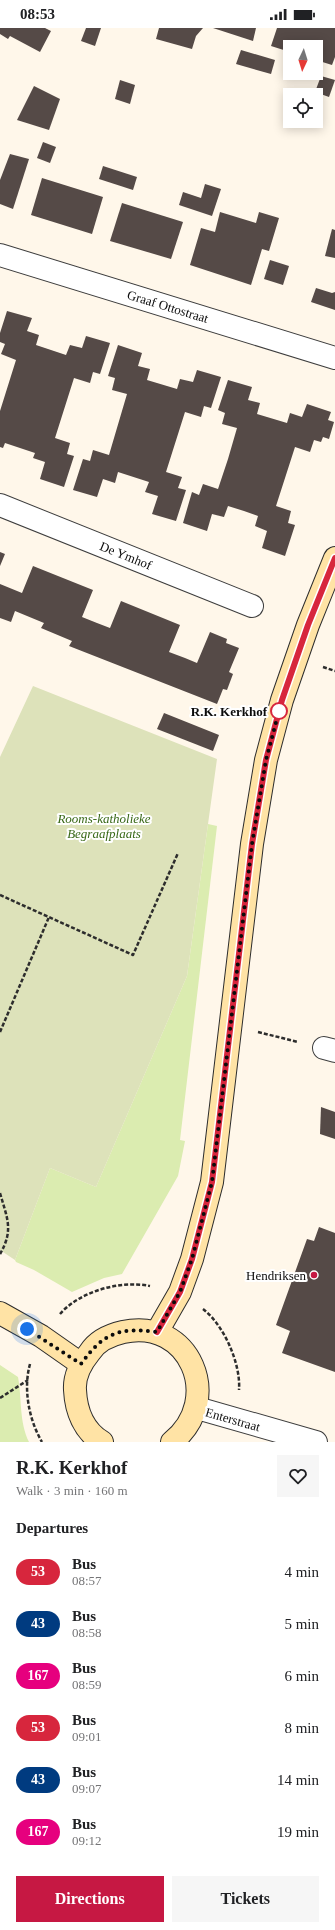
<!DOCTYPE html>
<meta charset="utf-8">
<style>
:root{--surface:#fff;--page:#f6f6f6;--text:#202124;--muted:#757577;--accent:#c61843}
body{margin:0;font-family:"Times New Roman",serif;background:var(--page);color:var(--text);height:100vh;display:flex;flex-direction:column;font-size:15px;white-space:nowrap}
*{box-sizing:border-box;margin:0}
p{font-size:13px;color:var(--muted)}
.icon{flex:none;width:22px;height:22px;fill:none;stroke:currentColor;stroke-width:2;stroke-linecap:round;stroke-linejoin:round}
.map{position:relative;height:1414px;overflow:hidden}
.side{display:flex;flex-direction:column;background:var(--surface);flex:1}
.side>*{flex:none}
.badge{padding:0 8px;border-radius:13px;font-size:14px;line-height:26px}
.needle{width:26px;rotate:184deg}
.fabs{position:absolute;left:283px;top:12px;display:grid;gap:8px}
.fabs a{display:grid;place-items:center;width:40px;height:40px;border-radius:0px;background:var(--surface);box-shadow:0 2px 10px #0003;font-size:20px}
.you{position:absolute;width:20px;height:20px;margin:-10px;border:3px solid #fff;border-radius:50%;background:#1a73e8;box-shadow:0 0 0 6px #1a73e833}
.map>.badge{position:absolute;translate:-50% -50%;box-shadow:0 0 0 2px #fff}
h2{padding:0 16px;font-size:15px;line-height:36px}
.round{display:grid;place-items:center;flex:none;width:42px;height:42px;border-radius:0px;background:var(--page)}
.headline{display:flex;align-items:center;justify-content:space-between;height:68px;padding:0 16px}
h1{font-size:19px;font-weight:700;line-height:30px}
.action{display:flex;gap:8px;margin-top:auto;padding:8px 16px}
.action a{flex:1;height:46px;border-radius:0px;background:var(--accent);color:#fff;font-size:16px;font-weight:700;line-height:46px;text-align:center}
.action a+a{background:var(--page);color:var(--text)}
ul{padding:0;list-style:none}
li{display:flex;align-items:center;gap:12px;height:52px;padding:0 16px}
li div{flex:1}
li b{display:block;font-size:15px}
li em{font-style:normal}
li .badge{min-width:44px;font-weight:700;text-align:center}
.status{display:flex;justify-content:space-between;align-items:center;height:28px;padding:0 20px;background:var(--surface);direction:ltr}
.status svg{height:11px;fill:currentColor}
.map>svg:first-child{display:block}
.green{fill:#dbecb0}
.cemetery{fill:#dde2ba}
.building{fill:#554a47}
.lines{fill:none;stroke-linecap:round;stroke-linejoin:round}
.minor-casing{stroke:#3e3e3e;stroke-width:24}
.tertiary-casing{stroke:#3e3e3e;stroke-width:24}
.secondary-casing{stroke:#2d2d2d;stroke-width:24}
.path{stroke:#2d2d2d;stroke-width:2.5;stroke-dasharray:4 2;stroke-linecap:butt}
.minor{stroke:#fff;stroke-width:22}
.tertiary{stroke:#fff;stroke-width:22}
.secondary{stroke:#ffe3a5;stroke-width:22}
.line-casing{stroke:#fff;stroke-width:9}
.line{stroke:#d7263d;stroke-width:6}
.walk{stroke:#0b0b0b;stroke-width:4;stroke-dasharray:0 7.2}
.stop-dot{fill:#fff;stroke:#d7263d;stroke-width:2}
.poi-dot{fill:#c61843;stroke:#fff;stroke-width:1.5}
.labels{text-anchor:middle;stroke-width:4;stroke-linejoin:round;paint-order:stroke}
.street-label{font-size:13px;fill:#0b0b0b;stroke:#fff}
.stop-label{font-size:13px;font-weight:bold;fill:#0b0b0b;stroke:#fff;text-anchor:end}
.park-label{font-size:13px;font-style:italic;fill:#386817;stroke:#fff}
.poi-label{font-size:13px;fill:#0b0b0b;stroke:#fff;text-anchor:end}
</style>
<div class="status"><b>08:53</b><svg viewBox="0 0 49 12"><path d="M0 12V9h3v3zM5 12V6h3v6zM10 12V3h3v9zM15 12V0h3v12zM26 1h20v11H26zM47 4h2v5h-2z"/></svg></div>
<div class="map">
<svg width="335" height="1414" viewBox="0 0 335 1414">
<rect width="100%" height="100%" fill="#fff7ea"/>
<g class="green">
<polygon points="208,796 217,798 180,1112 185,1113 178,1148 122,1246 104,1250 72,1264 34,1242 16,1234 15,1232 50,1140 96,1159 187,948"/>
<path d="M0,1337l18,12c4,21 1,45 11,65h-29z"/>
</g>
<polygon class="cemetery" points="33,658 217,731 187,948 96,1159 50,1140 15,1232 0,1222 0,729"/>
<g class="building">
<polygon points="0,0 45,0 51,3 40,24 10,8 8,11 0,6"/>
<polygon points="86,0 101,0 95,18 81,13"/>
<polygon points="159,0 203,0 196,8 192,21 156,11"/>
<polygon points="213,0 256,0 253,13"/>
<polygon points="277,0 335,0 335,29 332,37 316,32 316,19 290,19 290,24 271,18"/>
<polygon points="241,22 275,32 271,46 236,36"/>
<polygon points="321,48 335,52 329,69 315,64"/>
<polygon points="120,52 135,57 130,76 115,71"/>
<polygon points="34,58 60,71 49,102 17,92"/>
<polygon points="43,114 56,119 50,135 37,130"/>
<polygon points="10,126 29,131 13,181 0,176 0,152"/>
<polygon points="103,138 137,149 133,162 99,151"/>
<polygon points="42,150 103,169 92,206 31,187"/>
<polygon points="205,156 221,161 212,188 179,177 183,164 201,170"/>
<polygon points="122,175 183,194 171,231 110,213"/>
<polygon points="220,184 256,195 259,184 279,190 269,223 262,221 251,257 190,237 201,200 215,204"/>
<polygon points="332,201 335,202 335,230 325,228"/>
<polygon points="270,232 289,238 283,257 264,251"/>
<polygon points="316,260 332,265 335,264 335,282 311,274"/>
<polygon points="7,283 32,290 27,303 39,307 36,317 66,327 70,317 82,320 86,308 110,315 100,346 93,344 90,355 74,350 55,410 70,415 67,426 74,428 64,459 40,451 45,434 33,430 35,425 5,415 3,420 0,419 0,383 16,332 1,326 5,316 0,314 0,305"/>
<polygon points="118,317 142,325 138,338 150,341 147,352 177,361 180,351 193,354 197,342 221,349 211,380 204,378 201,389 185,384 166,444 182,449 178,460 186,462 176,493 152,486 158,468 145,464 149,454 118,444 115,455 103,451 97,469 73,462 83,431 90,433 93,422 109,427 127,366 112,362 115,350 108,348"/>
<polygon points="228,352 252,359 248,372 260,375 257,386 287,395 290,385 302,389 307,376 331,384 328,392 334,394 329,411 323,409 321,414 314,412 310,424 295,419 276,478 291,483 288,495 295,497 285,528 262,520 267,503 255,498 258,488 244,483 228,478 224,489 212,486 207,503 183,495 192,464 199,467 203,456 218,461 228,431 237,400 222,396 225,385 218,382"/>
<polygon points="0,524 5,526 0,538"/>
<polygon points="33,538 93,562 82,589 97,595 110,600 121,573 180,597 169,624 185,630 197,635 210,604 227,611 226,615 239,620 229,644 233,646 227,662 223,661 217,676 69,618 72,613 41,600 44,595 15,583 11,594 0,590 0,556 22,565"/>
<polygon points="164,685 219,707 213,723 157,701"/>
<polygon points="321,1079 335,1084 335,1111 320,1106"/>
<polygon points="319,1199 335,1205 335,1344 282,1325 290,1303 276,1297 307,1211 314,1213"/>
</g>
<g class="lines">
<defs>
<g id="minor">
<polyline points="0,227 335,330"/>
<polyline points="0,477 252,578"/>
<polyline points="324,1020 335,1023"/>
</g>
<polyline id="tertiary" points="197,1380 316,1414"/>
<g id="secondary">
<polyline points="0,1285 41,1308 81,1336"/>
<polyline points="157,1304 180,1264 192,1231 212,1154 252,816 266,732 282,672 308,597 335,530"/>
<path d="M102,1414c-18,-11 -26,-31 -27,-52 -1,-14 6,-27 15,-38 7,-11 20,-17 33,-20 66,-15 102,67 49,110"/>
</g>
</defs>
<use href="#minor" class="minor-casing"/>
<use href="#tertiary" class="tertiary-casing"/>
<use href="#secondary" class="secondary-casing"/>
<g class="path">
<polyline points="323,639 335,643"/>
<polyline points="0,867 133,927 178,825"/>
<polyline points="0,1004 49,889"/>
<polyline points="258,1004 298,1014"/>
<path d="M0,1165c7,25 14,37 0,61"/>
<path d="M203,1281c21,16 38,55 36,81"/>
<path d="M60,1286c20,-23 61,-34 90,-28"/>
<path d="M30,1336c-7,25 -1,56 12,78"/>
<polyline points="0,1370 28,1352"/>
</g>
<use href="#minor" class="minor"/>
<use href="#tertiary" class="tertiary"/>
<use href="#secondary" class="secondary"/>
</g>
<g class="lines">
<defs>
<polyline id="line" points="157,1304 180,1264 192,1231 212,1154 252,816 266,732 282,672 308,597 335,530"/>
</defs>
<use href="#line" class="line-casing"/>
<use href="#line" class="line"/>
<path class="walk" d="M27,1301l54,35c22,-31 38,-37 76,-32l23,-40 12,-33 20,-77 40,-338 14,-84 13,-49"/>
</g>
<circle class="stop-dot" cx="279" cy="683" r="8"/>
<circle class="poi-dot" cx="314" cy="1247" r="4"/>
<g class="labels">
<g class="street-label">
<text transform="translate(168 278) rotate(17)" y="5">Graaf Ottostraat</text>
<text transform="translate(126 527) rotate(22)" y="5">De Ymhof</text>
<text transform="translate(233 1391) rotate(16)" y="5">Enterstraat</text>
</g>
<g class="stop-label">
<text x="267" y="688">R.K. Kerkhof</text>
</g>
<g class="park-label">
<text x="104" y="795">Rooms-katholieke<tspan x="104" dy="15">Begraafplaats</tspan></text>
</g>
<g class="poi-label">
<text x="306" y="1252">Hendriksen</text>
</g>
</g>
</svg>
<div class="fabs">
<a><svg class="needle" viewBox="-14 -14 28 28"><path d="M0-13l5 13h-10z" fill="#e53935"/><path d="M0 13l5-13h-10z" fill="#757577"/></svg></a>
<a><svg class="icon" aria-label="locate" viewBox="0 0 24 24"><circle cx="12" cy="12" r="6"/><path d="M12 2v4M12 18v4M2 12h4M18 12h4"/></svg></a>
</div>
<div class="you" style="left:27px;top:1301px"></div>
</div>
<section class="side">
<div class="headline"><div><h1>R.K. Kerkhof</h1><p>Walk · 3 min · 160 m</p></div><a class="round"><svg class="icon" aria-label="heart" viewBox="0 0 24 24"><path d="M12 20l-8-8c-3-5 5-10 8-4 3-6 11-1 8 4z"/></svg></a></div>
<h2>Departures</h2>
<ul>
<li><span class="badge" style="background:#d7263d;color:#fff">53</span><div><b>Bus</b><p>08:57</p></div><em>4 min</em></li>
<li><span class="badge" style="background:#003b80;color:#fff">43</span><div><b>Bus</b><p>08:58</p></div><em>5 min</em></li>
<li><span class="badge" style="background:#e6007e;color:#fff">167</span><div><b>Bus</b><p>08:59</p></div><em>6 min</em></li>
<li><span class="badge" style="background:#d7263d;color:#fff">53</span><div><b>Bus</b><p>09:01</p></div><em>8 min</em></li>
<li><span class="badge" style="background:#003b80;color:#fff">43</span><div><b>Bus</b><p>09:07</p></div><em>14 min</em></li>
<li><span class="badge" style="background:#e6007e;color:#fff">167</span><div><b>Bus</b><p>09:12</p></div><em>19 min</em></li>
</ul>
<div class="action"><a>Directions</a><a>Tickets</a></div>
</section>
